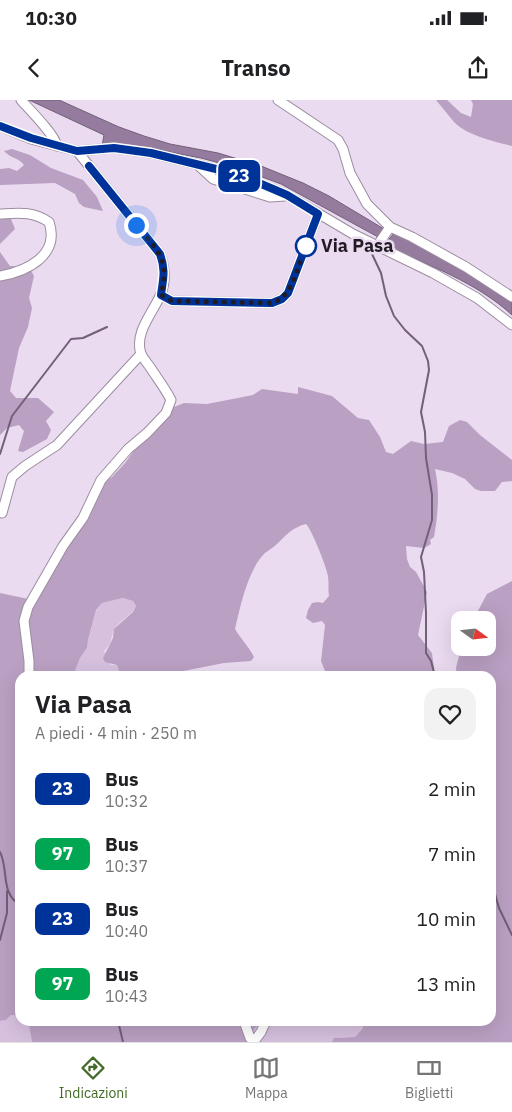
<!DOCTYPE html>
<html lang="it">
<meta charset="utf-8">
<style>
:root{--surface:#fff;--page:#f2f2f2;--text:#202124;--muted:#757577;--line:#e0e0e0;--accent:#426b27}
body{margin:0;font-family:"IBM Plex Sans",sans-serif;background:var(--page);color:var(--text);height:100vh;display:flex;flex-direction:column;font-size:19px;white-space:nowrap}
*{box-sizing:border-box;margin:0}
p{font-size:16px;color:var(--muted)}
.icon{flex:none;width:28px;height:28px;fill:none;stroke:currentColor;stroke-width:2;stroke-linecap:round;stroke-linejoin:round}
.map{position:relative;flex:1;overflow:hidden}
.panel{position:absolute;left:15px;top:571px;width:481px;height:355px;display:flex;flex-direction:column;background:var(--surface);border-radius:15px;box-shadow:0 5px 20px #0002}
.panel>*{flex:none}
.badge{padding:0 10px;border-radius:8px;font-size:18px;line-height:32px}
.needle{width:32px;rotate:105deg}
.fabs{position:absolute;left:451px;top:511px;display:grid;gap:10px}
.fabs a{display:grid;place-items:center;width:45px;height:45px;border-radius:10px;background:var(--surface);box-shadow:0 5px 20px #0002;font-size:25px}
.you{position:absolute;width:25px;height:25px;margin:-12px;border:4px solid #fff;border-radius:50%;background:#1a73e8;box-shadow:0 0 0 8px #1a73e833}
.map>.badge{position:absolute;translate:-50% -50%;box-shadow:0 0 0 2px #fff}
.round{display:grid;place-items:center;flex:none;width:52px;height:52px;border-radius:15px;background:var(--page)}
.summary{display:flex;align-items:center;justify-content:space-between;height:85px;padding:0 20px}
h1{font-size:24px;font-weight:700;line-height:38px}
ul{padding:0;list-style:none}
li{display:flex;align-items:center;gap:15px;height:65px;padding:0 20px}
li div{flex:1}
li b{display:block;font-size:19px}
li em{font-style:normal}
li .badge{min-width:55px;font-weight:700;text-align:center}
.status{display:flex;justify-content:space-between;align-items:center;height:35px;padding:0 25px;background:var(--surface);direction:ltr}
.status svg{height:14px;fill:currentColor}
header{display:flex;justify-content:space-between;align-items:center;height:65px;padding:0 20px;background:var(--surface);font-size:22px;font-weight:700}
.tabs{display:flex;justify-content:space-around;align-items:center;height:70px;border-top:1px solid var(--line);background:var(--surface);font-size:14px;color:var(--muted)}
.tabs a{display:grid;justify-items:center;gap:2px}
.tabs .on{color:var(--accent)}
.map>svg:first-child{display:block}
.green{fill:#d6c0de}
.forest{fill:#baa0c3}
.water{fill:#957c9e;stroke:#725f79}
.lines{fill:none;stroke-linecap:round;stroke-linejoin:round}
.stream{stroke:#725f79;stroke-width:2}
.minor-casing{stroke:#9b8da0;stroke-width:11}
.minor{stroke:#fff;stroke-width:9}
.line-casing{stroke:#fff;stroke-width:11}
.line{stroke:#039;stroke-width:8}
.walk{stroke:#211c23;stroke-width:5;stroke-dasharray:0 9}
.stop-dot{fill:#fff;stroke:#039;stroke-width:2.5}
.labels{text-anchor:middle;stroke-width:5;stroke-linejoin:round;paint-order:stroke}
.stop-label{font-size:18px;font-weight:bold;fill:#211c23;stroke:#eadbf0;text-anchor:start}
</style>
<div class="status"><b>10:30</b><svg viewBox="0 0 49 12"><path d="M0 12V9h3v3zM5 12V6h3v6zM10 12V3h3v9zM15 12V0h3v12zM26 1h20v11H26zM47 4h2v5h-2z"/></svg></div>
<header><svg class="icon" aria-label="back" viewBox="0 0 24 24"><path d="M15 5l-7 7 7 7"/></svg>Transo<svg class="icon" aria-label="share" viewBox="0 0 24 24"><path d="M12 15V3M7 8l5-5 5 5M5 13v7h14v-7"/></svg></header>
<div class="map">
<svg width="512" height="942" viewBox="0 0 512 942">
<rect width="100%" height="100%" fill="#eadbf0"/>
<g class="green">
<path d="M123,498l10,3 3,5c-4,10 -17,14 -22,24 -4,9 -1,12 -10,21l7,14h6l4,11h-48l7,-18 7,-10 1,-8 8,-29 6,-8z"/>
<polygon points="11,915 20,916 20,921 25,921 29,926 32,942 0,942 0,921 6,920"/>
<polygon points="263,921 362,921 363,928 355,937 334,938 332,942 247,942 254,929"/>
</g>
<g class="forest">
<path d="M436,0h11l14,13 10,4 2,-13 -2,-4h41v46c-19,-5 -44,-10 -58,-24 -6,-7 -12,-15 -18,-22z"/>
<path d="M12,49l18,6 21,13 32,12 14,17 6,14 -19,-4 -5,-4 -4,-9 -20,-11 -55,2v-16l9,-1 8,3 7,-6c-5,-7 -14,-7 -20,-14z"/>
<polygon points="0,112 9,114 15,129 0,144"/>
<polygon points="0,152 10,166 29,167 34,176 29,198 32,208 28,227 19,248 10,291 16,298 38,298 54,312 46,321 51,330 47,339 23,352 18,351 24,331 19,325 7,328 0,335"/>
<path d="M298,287l34,9 26,22 11,2 11,17 6,15 7,2 18,-13 13,3 19,-2 6,-16 11,-6 7,2 13,13 32,25v21l-10,1 -7,9h-14l-6,-2 -10,-10 -13,-6 -17,-4c5,22 3,46 -1,68l-4,3 1,4 -7,4 -18,-2 1,13 3,8 6,5 11,20 -9,43 14,18 3,23h-108l-6,-15 4,-36 -3,-4 -9,2 -7,-5 2,-8 4,-7 6,-1 5,1 6,-7c-1,-6 0,-13 -1,-20 -1,-8 -17,-48 -22,-52 -13,3 -20,11 -29,20 -3,3 -8,6 -12,9 -17,16 -25,54 -30,76 6,10 14,18 19,28l-3,4 -27,2 -56,11 -3,2h-44l-4,-11 -12,-3 -2,-4 10,-20 1,-9 19,-17 3,-6 -3,-5 -10,-3 -21,5 -6,7 -8,30 -1,8 -7,10 -7,18h-53v340l-9,-1 -5,5 -6,1v-428l33,7 67,-116 12,-7 13,-14 13,-18 36,-38 10,-4 23,1 46,-9 9,-6 36,5z"/>
<polygon points="512,481 512,942 332,942 334,938 355,937 363,928 362,921 413,921 425,925 438,926 437,921 491,921 491,576 457,576 456,568 461,548 488,548 488,520 473,520 487,494"/>
<polygon points="25,921 263,921 254,929 247,942 32,942 29,926"/>
</g>
<g class="water">
<polygon points="29,0 59,0 119,27 144,36 170,44 218,53 261,66 303,83 329,96 384,129 378,137 281,84 238,68 201,58 138,46 102,46 104,35"/>
<path d="M395,132c22,10 111,45 117,67 0,4 0,11 0,16 -36,-33 -84,-50 -128,-70z"/>
</g>
<g class="lines">
<g class="stream">
<polyline points="355,140 372,154 381,173 386,196 394,216 405,230 422,246 428,261 429,270 421,312 425,332 426,358 432,395 432,420 421,457 424,472 426,513 426,553 431,561 435,576"/>
<polyline points="0,354 12,316 71,239 83,238 107,227"/>
<path d="M0,752c9,18 0,41 20,53"/>
<polyline points="491,780 499,808 512,835"/>
<polyline points="0,840 7,813 7,791"/>
<polyline points="118,921 123,942"/>
</g>
<defs>
<g id="minor">
<path d="M21,0c9,10 34,35 36,46"/>
<polyline points="278,0 338,40 343,49 350,73 367,104 390,127 412,137 466,167 512,197"/>
<polyline points="0,26 31,39 77,51 114,48 151,53 220,70 252,80 287,95 353,134 433,173 477,198 512,225"/>
<polyline points="199,66 213,79 270,97 285,96"/>
<path d="M0,114c20,-1 32,-3 49,8 11,33 -21,49 -49,54"/>
<polyline points="377,146 390,127"/>
<polyline points="161,195 172,201 272,203 282,199 288,193 318,114"/>
<polyline points="2,413 12,377 25,366 57,345 141,254"/>
<path d="M29,576v-15l-5,-40 4,-14 35,-61 20,-28 18,-38 27,-31 19,-16 19,-20 5,-13c-6,-12 -14,-22 -21,-33 -3,-4 -7,-9 -9,-13 -7,-21 11,-40 19,-58 6,-13 5,-28 0,-42l-83,-103"/>
<polyline points="244,921 250,938 255,940 261,932 266,921"/>
</g>
</defs>
<use href="#minor" class="minor-casing"/>
<use href="#minor" class="minor"/>
</g>
<g class="lines">
<defs>
<path id="line" d="M0,26l31,12 46,13 37,-3 37,5 69,17 32,10 35,15 31,19 -30,79 -6,6 -10,4 -100,-2 -11,-6c2,-16 5,-24 -1,-41l-71,-88"/>
</defs>
<use href="#line" class="line-casing"/>
<use href="#line" class="line"/>
<path class="walk" d="M136,125c12,14 30,30 28,51 0,6 -2,13 -3,19l11,6 100,2c23,-7 25,-39 34,-57"/>
</g>
<circle class="stop-dot" cx="306" cy="146" r="10"/>
<g class="labels">
<g class="stop-label">
<text x="321" y="152">Via Pasa</text>
</g>
</g>
</svg>
<div class="fabs">
<a><svg class="needle" viewBox="-14 -14 28 28"><path d="M0-13l5 13h-10z" fill="#e53935"/><path d="M0 13l5-13h-10z" fill="#757577"/></svg></a>
</div>
<div class="you" style="left:136px;top:125px"></div>
<b class="badge" style="left:239px;top:76px;background:#039;color:#fff">23</b>
<section class="panel">
<div class="summary"><div><h1>Via Pasa</h1><p>A piedi · 4 min · 250 m</p></div><a class="round"><svg class="icon" aria-label="heart" viewBox="0 0 24 24"><path d="M12 20l-8-8c-3-5 5-10 8-4 3-6 11-1 8 4z"/></svg></a></div>
<ul>
<li><span class="badge" style="background:#039;color:#fff">23</span><div><b>Bus</b><p>10:32</p></div><em>2 min</em></li>
<li><span class="badge" style="background:#00a651;color:#fff">97</span><div><b>Bus</b><p>10:37</p></div><em>7 min</em></li>
<li><span class="badge" style="background:#039;color:#fff">23</span><div><b>Bus</b><p>10:40</p></div><em>10 min</em></li>
<li><span class="badge" style="background:#00a651;color:#fff">97</span><div><b>Bus</b><p>10:43</p></div><em>13 min</em></li>
</ul>
</section>
</div>
<nav class="tabs">
<a class="on"><svg class="icon" aria-label="directions" viewBox="0 0 24 24"><path d="M12 3l9 9-9 9-9-9zM9 14v-3h6M13 9l2 2-2 2"/></svg>Indicazioni</a>
<a><svg class="icon" aria-label="map" viewBox="0 0 24 24"><path d="M3 6l6-2 6 2 6-2v14l-6 2-6-2-6 2zM9 4v14M15 6v14"/></svg>Mappa</a>
<a><svg class="icon" aria-label="tickets" viewBox="0 0 24 24"><path d="M3 7h18v10H3zM15 7v10"/></svg>Biglietti</a>
</nav>
